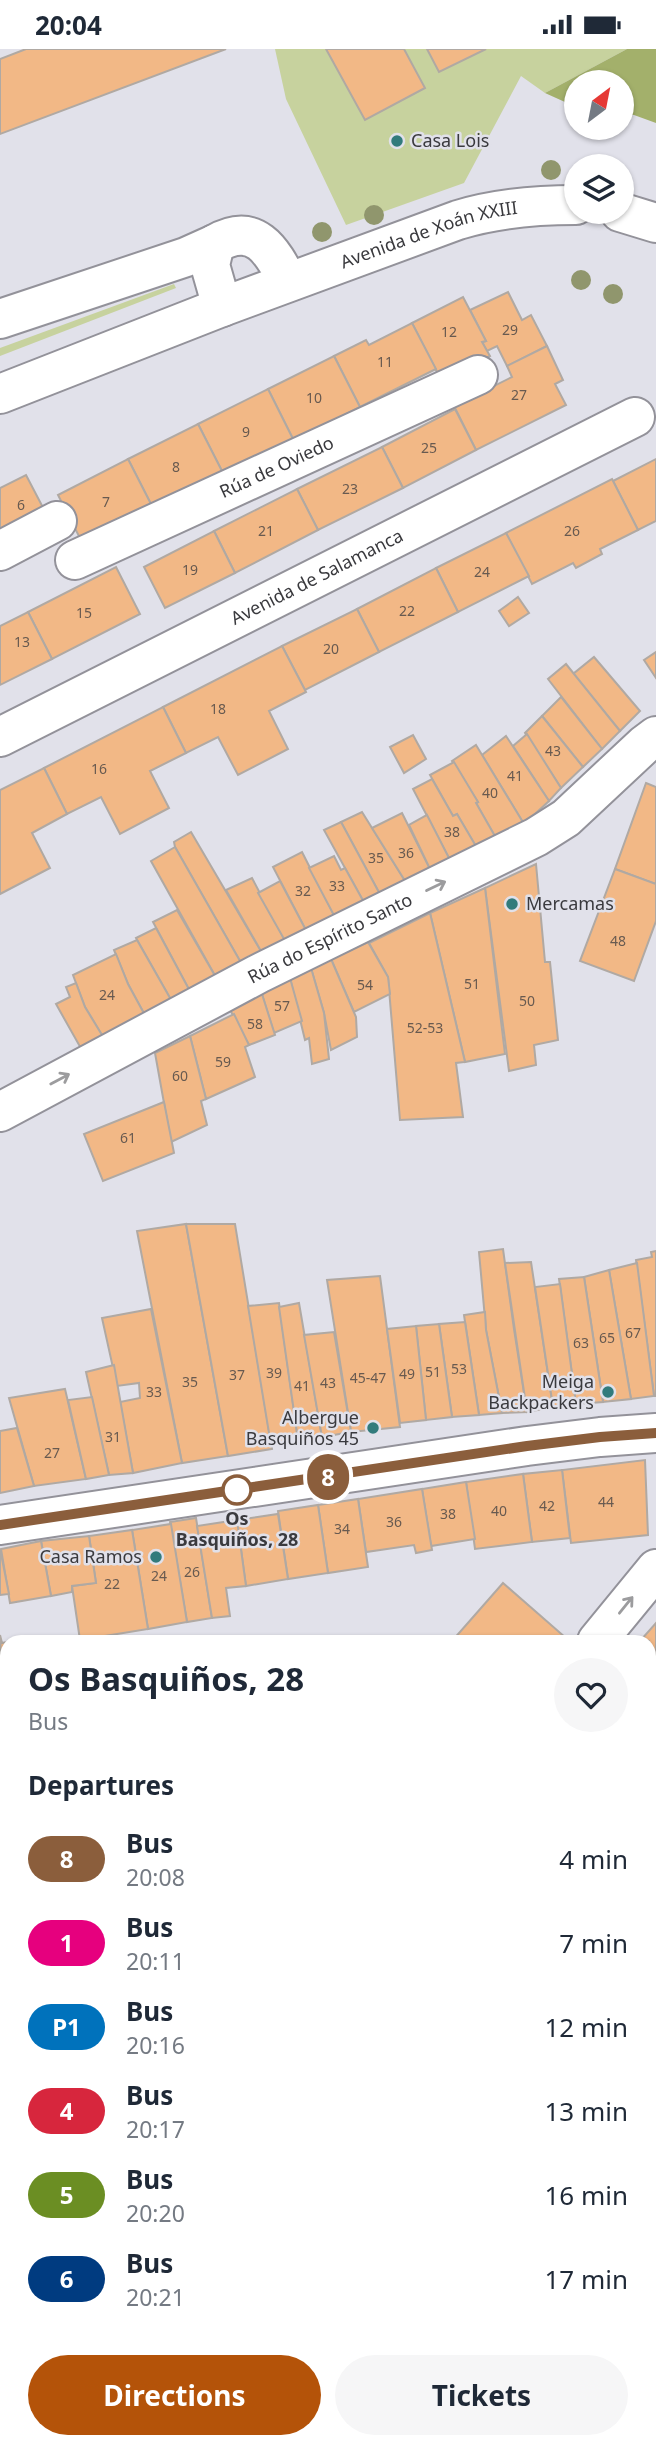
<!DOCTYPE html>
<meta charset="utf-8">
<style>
:root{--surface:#fff;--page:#f6f6f7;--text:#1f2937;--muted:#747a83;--accent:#b45309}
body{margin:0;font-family:"Noto Sans",sans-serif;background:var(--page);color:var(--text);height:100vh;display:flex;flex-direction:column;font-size:26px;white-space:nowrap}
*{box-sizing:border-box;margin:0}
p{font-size:23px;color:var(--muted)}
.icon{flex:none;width:38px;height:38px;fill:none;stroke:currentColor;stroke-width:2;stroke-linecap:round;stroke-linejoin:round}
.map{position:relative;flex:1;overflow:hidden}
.details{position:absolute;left:0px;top:1586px;width:656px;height:814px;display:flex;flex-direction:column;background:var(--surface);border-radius:21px 21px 0 0;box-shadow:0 2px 5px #0004}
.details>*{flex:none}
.badge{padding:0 14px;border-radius:23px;font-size:24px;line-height:46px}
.needle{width:46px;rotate:32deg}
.buttons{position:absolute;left:564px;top:21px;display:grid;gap:14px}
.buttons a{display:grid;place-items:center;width:70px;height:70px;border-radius:50%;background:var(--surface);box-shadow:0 2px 5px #0004;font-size:35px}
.map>.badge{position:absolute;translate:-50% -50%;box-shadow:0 0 0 4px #fff}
h2{padding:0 28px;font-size:26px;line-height:63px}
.round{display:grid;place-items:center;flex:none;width:74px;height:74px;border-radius:37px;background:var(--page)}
.headline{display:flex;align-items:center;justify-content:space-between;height:119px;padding:0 28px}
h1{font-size:33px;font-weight:700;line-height:52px}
.cta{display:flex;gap:14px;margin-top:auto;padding:14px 28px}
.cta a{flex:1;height:80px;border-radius:42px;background:var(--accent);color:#fff;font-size:28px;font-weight:700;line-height:80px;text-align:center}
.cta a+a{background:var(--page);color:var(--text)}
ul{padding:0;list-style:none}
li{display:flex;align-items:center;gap:21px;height:84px;padding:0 28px}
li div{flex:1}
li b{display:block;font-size:26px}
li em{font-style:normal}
li .badge{min-width:77px;font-weight:700;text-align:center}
.status{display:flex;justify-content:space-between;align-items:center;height:49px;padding:0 35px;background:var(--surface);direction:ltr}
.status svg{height:19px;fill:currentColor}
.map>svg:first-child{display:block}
.green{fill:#c7d29e}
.forest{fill:#a3b06b}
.building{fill:#f2b886;stroke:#b0a9a3;stroke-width:2}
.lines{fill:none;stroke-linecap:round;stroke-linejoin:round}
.minor-casing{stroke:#93929a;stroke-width:42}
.minor{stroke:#fff;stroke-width:38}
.tree{fill:#90966d}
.oneway{stroke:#9c9c9e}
.line-casing{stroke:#fff;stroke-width:16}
.line{stroke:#8b5e3c;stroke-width:10}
.poi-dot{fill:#327b7c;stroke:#e1e1ea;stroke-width:2.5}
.stop-dot{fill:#fff;stroke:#8b5e3c;stroke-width:3.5}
.labels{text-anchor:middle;stroke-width:5;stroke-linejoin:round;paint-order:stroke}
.number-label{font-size:14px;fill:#685a50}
.poi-label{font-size:18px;fill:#3a3a3e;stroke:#e1e1ea;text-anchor:end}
.street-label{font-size:18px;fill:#3a3a3e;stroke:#e1e1ea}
.stop-label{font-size:18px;font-weight:bold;fill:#3a3a3e;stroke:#e1e1ea}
</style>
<div class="status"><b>20:04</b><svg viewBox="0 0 49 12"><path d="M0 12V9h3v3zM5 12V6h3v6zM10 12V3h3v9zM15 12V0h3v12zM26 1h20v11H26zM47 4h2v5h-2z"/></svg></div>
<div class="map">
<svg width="656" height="2399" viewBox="0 0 656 2399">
<rect width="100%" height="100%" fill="#e1e1ea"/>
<g class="green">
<polygon points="275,0 627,0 545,44 521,27 464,134 346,176 286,50"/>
<polygon points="174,235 176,239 0,307 0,299"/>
</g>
<polygon class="forest" points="627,0 656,0 656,74 634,66 621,64 621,33 576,33 576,58 545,44"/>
<g class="building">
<polygon points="26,0 226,0 0,85 0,10"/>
<polygon points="326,0 404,0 425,39 365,71"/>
<polygon points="427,0 486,0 439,23"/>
<polygon points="508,243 522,271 531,266 547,297 507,317 497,297 487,302 482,293 486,292 470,261"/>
<polygon points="463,248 486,292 482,293 490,307 441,331 412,274"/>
<polygon points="412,274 436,320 360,358 334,307 366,291 369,296"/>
<polygon points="547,297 563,331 555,335 566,356 476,401 454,357 512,328 507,317"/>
<polygon points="334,307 360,358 294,392 268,340"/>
<polygon points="268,340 294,392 224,426 198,375"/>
<polygon points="455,360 476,401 403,439 382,398"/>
<polygon points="198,375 224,426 154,461 128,410"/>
<polygon points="382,398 403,439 318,481 297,440"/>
<polygon points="128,410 154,461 84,497 58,446"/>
<polygon points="656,410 656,472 638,481 613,432"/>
<polygon points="26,426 50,472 0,498 0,439"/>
<polygon points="612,430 638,481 600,500 602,505 576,519 573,514 532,535 506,484"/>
<polygon points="297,440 318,481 235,524 214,482"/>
<polygon points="214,482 235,524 165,559 144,518"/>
<polygon points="506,484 529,527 458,563 436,519"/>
<polygon points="116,518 140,565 52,610 28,563"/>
<polygon points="436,519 458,563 379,603 357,560"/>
<polygon points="518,548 529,564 509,577 499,562"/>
<polygon points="357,560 379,603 305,641 282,597"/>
<polygon points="28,563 52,610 0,636 0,577"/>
<polygon points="282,597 306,643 269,662 288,700 238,726 218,688 186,704 163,658"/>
<polygon points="656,603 656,629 644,611"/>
<polygon points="594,608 640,662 620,682 573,625"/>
<polygon points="566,615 620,682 602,700 548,630"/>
<polygon points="561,648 602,700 583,718 542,667"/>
<polygon points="163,658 186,704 150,722 169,759 120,785 101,748 67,765 44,719"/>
<polygon points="542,667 583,718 561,739 525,684"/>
<polygon points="527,685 561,739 549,752 513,697"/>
<polygon points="413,686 426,710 404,724 390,698"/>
<polygon points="506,687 549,752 524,775 482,706"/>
<polygon points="476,696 524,775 496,789 476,754 478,753 452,712"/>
<polygon points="454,713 478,753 476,754 496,789 477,799 457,765 453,767 430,726"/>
<polygon points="44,719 67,765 32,784 50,819 0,845 0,741"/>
<polygon points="432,730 453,767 457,765 477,799 451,813 413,740"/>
<polygon points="646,734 656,738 656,835 615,820"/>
<polygon points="362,763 407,835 382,849 341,773"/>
<polygon points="402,764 431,822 407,835 372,779"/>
<polygon points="427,766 451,813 431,822 409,776"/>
<polygon points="341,773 382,849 366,857 324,781"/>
<polygon points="191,783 265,909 244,919 175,798 174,793"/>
<polygon points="175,798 244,919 218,932 151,812"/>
<polygon points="302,803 337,872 309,887 273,818"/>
<polygon points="334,807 341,821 345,819 366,857 337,872 309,819"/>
<polygon points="536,815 545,913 550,913 558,991 534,996 536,1016 509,1022 485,839"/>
<polygon points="615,820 656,835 656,872 634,932 580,912"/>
<polygon points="252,829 288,897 265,909 226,841"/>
<polygon points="280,832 309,887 288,897 258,844"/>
<polygon points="485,839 505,1005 465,1013 430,864"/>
<polygon points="177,861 218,932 192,946 153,873"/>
<polygon points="430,864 465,1013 456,1014 463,1068 400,1071 388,928 369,894"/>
<polygon points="156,879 192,946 174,956 136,889"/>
<polygon points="137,891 174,956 147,970 128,935 114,901"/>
<polygon points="368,893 388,928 390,945 354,963 331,910"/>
<polygon points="116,905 128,935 147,970 105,991 85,958 73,926"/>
<polygon points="331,910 356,968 357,988 331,1001 324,964 311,919"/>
<polygon points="311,919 324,964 329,1010 312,1015 309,989 305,991 290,929"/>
<polygon points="290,929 302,972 274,984 261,942"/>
<polygon points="76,934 85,958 105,991 83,1003 56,955 70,948 66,938"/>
<polygon points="261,942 275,986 249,996 228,957"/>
<polygon points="234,965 249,996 245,998 255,1028 206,1050 190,987"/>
<polygon points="190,987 206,1050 201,1052 207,1076 171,1093 155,1004"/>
<polygon points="164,1053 174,1104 103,1132 84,1085"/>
<polygon points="186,1175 228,1407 182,1414 137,1182"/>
<polygon points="186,1175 235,1175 272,1400 228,1407"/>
<polygon points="503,1200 514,1280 527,1363 502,1364 486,1281 479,1203"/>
<polygon points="656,1202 656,1347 654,1347 636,1211 652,1208 651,1203"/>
<polygon points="531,1213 553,1358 527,1363 505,1214"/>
<polygon points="637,1214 654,1347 631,1350 609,1221"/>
<polygon points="609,1221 631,1350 603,1353 584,1228"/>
<polygon points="380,1227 400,1378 351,1383 327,1231"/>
<polygon points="584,1228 603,1353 576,1355 559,1230"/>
<polygon points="560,1235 576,1355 553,1358 535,1238"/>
<polygon points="279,1254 298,1391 271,1396 248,1257"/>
<polygon points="299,1254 322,1388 298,1391 279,1258"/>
<polygon points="151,1260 182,1414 133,1424 120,1353 140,1349 139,1334 117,1337 102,1269"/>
<polygon points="485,1263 486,1281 502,1364 479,1366 464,1266"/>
<polygon points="465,1273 479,1366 452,1368 439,1275"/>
<polygon points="439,1275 452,1368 426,1371 416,1277"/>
<polygon points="416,1277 426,1371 400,1374 387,1280"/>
<polygon points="334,1283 351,1383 322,1388 304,1286"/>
<polygon points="114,1316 133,1424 109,1426 86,1323"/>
<polygon points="65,1340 86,1430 34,1437 9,1349"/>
<polygon points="92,1348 109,1426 86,1430 68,1351"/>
<polygon points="17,1379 34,1437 0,1444 0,1382"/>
<polygon points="645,1411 648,1486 571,1494 562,1421"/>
<polygon points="562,1421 570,1489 532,1493 523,1425"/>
<polygon points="523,1425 532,1493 475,1500 466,1433"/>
<polygon points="466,1433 475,1490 431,1497 422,1440"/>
<polygon points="422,1440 432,1501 416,1504 414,1496 366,1503 358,1450"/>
<polygon points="358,1450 368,1518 328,1524 318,1456"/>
<polygon points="318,1456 328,1524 288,1530 278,1462"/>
<polygon points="278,1465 288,1530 246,1537 237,1471"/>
<polygon points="196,1469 212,1569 187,1573 170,1473"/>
<polygon points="237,1471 246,1537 226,1539 230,1567 212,1569 197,1477"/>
<polygon points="171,1475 187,1573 148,1580 132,1481"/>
<polygon points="132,1481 148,1580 80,1591 72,1537 96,1534 89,1487"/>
<polygon points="89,1487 96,1534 72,1537 72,1543 51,1547 41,1492"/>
<polygon points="41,1492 51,1547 10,1554 1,1500"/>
<polygon points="0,1500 9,1545 0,1546"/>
<polygon points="503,1534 566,1589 563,1592 452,1592"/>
<polygon points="656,1574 656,1683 655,1684 649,1681 649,1592 640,1592"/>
<polygon points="0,1586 2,1594 7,1593 7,1637 2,1639"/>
<polygon points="649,1681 656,1684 656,1820 649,1821"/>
<polygon points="7,1771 7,1850 0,1840 0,1775"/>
<polygon points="649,1932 656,1936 656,2002 649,2012"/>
<polygon points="7,1942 7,1987 0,1984 0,1949"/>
<polygon points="0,1984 7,1987 5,2034 0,2032"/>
<polygon points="0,2088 7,2091 7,2128 0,2138"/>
<polygon points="656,2150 656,2208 649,2203 649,2160"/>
<polygon points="0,2191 7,2198 7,2232 0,2250"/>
<polygon points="208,2392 250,2392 265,2399 205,2399"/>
<polygon points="250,2392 301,2392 298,2399 265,2399"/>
<polygon points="354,2392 379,2392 395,2399 351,2399"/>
<polygon points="379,2392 439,2392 437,2399 395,2399"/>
</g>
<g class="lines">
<defs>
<g id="minor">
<polyline points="620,163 656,174"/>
<path d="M222,258l-12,-42 5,-21c40,-23 57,6 73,38"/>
<polyline points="0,270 186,208 215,195"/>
<path id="s1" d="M0,345l222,-87 236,-87c39,-12 77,-15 118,-15"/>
<polyline points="0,502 57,472"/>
<path id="s2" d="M75,511l403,-185"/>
<path id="s3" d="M0,688l635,-320"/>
<path id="s4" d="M0,1063l258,-138 278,-137 30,-19 78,-73 12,-9"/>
<polyline points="0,1476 527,1397 600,1388 656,1384"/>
<polyline points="597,1592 656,1520"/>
<polyline points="649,1855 656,1854"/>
<polyline points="0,1921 7,1914"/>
<polyline points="649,2040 656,2044"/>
<polyline points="0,2163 7,2170"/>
<polyline points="324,2399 327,2392"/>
</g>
</defs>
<use href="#minor" class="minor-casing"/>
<use href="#minor" class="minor"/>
</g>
<g class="tree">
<circle cx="551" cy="121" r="10"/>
<circle cx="374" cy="166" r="10"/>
<circle cx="322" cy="183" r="10"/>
<circle cx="581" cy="231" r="10"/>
<circle cx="613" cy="245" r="10"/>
</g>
<defs><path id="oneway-shaft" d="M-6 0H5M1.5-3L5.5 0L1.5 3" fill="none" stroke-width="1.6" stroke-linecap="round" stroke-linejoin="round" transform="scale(1.75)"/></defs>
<g class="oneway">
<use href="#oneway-shaft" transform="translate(436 837) rotate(-26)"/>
<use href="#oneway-shaft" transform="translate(60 1030) rotate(-28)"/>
<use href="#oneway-shaft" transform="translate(626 1556) rotate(-51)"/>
</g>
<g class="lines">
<defs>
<polyline id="line" points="0,1476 527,1397 600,1388 656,1384"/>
</defs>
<use href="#line" class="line-casing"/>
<use href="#line" class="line"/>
</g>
<g class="poi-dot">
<circle cx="397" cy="92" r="7"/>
<circle cx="512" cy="855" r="7"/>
<circle cx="608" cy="1343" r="7"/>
<circle cx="373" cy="1379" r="7"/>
<circle cx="156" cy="1508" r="7"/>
</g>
<circle class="stop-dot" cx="237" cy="1441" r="14"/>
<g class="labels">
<g class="number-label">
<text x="510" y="286">29</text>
<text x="449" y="288">12</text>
<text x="385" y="318">11</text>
<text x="519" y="351">27</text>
<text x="314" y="354">10</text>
<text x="246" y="388">9</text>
<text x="429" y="404">25</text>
<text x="176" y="423">8</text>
<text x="350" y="445">23</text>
<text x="106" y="458">7</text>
<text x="21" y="461">6</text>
<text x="266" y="487">21</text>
<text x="572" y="487">26</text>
<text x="190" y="526">19</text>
<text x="482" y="528">24</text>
<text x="407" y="567">22</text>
<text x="84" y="569">15</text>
<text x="22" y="598">13</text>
<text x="331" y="605">20</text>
<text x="218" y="665">18</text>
<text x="553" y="707">43</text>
<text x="99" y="725">16</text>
<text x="515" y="732">41</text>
<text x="490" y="749">40</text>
<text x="452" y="788">38</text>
<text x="406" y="809">36</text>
<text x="376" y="814">35</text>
<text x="337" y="842">33</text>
<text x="303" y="847">32</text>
<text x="618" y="897">48</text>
<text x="472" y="940">51</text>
<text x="365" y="941">54</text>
<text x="107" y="951">24</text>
<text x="527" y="957">50</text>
<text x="282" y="962">57</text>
<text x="255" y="980">58</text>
<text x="425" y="984">52-53</text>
<text x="223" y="1018">59</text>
<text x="180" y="1032">60</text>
<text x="128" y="1094">61</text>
<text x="633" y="1289">67</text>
<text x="607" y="1294">65</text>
<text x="581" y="1299">63</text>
<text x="459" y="1325">53</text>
<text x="433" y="1328">51</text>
<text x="274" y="1329">39</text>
<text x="407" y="1330">49</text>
<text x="237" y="1331">37</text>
<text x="368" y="1334">45-47</text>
<text x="190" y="1338">35</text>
<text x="328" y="1339">43</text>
<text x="302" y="1342">41</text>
<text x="154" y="1348">33</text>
<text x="113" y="1393">31</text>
<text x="52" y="1409">27</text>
<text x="606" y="1458">44</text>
<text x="547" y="1462">42</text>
<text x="499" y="1467">40</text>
<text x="448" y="1470">38</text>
<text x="394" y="1478">36</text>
<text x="342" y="1485">34</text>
<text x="192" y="1528">26</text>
<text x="159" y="1532">24</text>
<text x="112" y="1540">22</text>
</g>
<g class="poi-label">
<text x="411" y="98" text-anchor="start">Casa Lois</text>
<text x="526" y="861" text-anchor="start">Mercamas</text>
<text x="594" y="1339">Meiga<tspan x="594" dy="21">Backpackers</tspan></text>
<text x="359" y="1375">Albergue<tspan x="359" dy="21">Basquiños 45</tspan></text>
<text x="142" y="1514">Casa Ramos</text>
</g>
<g class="street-label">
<text dy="6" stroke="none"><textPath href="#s1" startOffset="458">Avenida de Xoán XXIII</textPath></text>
<text dy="6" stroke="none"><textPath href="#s2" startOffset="222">Rúa de Oviedo</textPath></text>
<text dy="6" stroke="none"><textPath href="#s3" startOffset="355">Avenida de Salamanca</textPath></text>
<text dy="6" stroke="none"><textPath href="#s4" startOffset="373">Rúa do Espírito Santo</textPath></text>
</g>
<g class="stop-label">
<text x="237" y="1476">Os<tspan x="237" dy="21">Basquiños, 28</tspan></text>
</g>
</g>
</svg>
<div class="buttons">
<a><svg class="needle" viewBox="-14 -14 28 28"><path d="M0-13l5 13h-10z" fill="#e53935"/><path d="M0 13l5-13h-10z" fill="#747a83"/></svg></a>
<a><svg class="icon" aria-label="layers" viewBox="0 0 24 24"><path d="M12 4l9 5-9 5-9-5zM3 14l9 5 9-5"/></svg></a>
</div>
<b class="badge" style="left:328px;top:1428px;background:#8b5e3c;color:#fff">8</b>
<section class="details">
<div class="headline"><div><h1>Os Basquiños, 28</h1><p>Bus</p></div><a class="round"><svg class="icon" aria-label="heart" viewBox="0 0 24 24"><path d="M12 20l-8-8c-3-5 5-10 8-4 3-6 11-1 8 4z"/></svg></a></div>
<h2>Departures</h2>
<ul>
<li><span class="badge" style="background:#8b5e3c;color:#fff">8</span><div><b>Bus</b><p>20:08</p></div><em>4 min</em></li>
<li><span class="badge" style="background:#e6007e;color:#fff">1</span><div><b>Bus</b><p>20:11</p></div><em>7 min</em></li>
<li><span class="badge" style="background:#0072bc;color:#fff">P1</span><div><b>Bus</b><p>20:16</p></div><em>12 min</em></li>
<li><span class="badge" style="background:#d7263d;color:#fff">4</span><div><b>Bus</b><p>20:17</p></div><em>13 min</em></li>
<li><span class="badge" style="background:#6b8e23;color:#fff">5</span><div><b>Bus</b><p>20:20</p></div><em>16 min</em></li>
<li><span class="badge" style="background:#003b80;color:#fff">6</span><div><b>Bus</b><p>20:21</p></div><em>17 min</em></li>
</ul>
<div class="cta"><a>Directions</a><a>Tickets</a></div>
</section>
</div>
